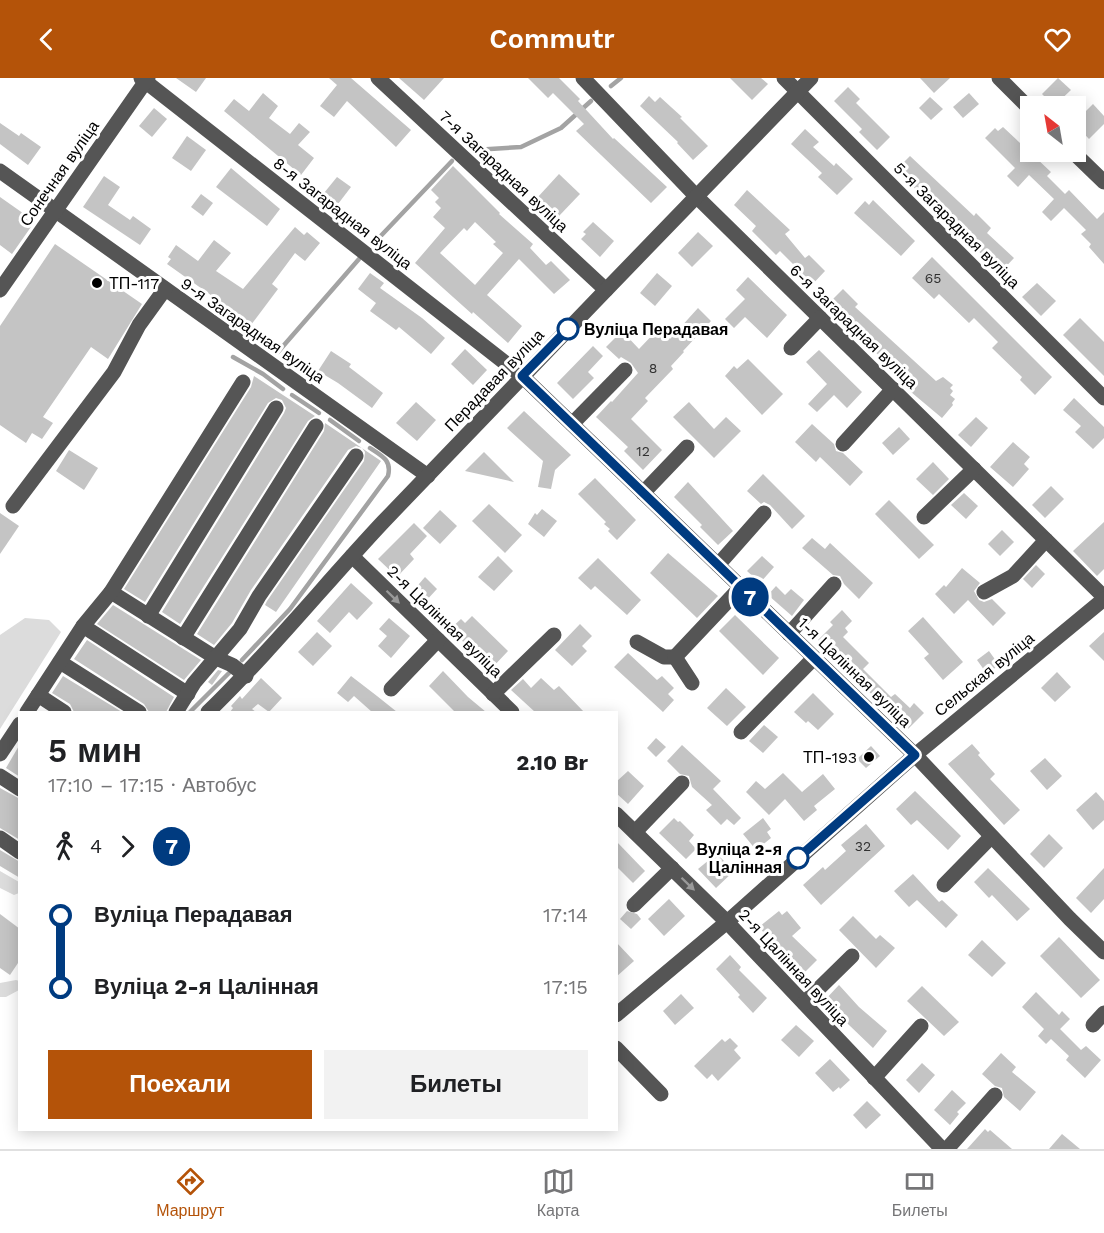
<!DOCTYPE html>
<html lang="ru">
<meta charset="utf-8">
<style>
:root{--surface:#fff;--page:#f2f2f2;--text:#202124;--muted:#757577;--line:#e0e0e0;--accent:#b45309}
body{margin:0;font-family:"Work Sans",sans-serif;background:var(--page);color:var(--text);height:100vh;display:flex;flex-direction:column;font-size:22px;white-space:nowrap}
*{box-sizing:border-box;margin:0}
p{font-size:20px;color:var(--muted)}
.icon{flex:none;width:33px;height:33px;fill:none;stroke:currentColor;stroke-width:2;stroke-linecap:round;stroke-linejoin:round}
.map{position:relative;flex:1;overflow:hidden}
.sheet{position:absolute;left:18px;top:633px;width:600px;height:420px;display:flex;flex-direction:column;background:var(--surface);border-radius:0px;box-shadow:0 3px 15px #0003}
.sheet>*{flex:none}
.badge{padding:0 12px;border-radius:20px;font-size:21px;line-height:39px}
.needle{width:39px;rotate:329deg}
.tools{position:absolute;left:1020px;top:18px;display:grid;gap:12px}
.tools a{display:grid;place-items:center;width:66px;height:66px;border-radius:0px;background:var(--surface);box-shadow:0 3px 15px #0003;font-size:30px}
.map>.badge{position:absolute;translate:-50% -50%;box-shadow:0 0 0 3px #fff}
.legs{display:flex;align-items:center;gap:9px;height:66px;padding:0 30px;font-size:20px}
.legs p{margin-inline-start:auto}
.summary{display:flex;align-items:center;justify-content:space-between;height:102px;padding:0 30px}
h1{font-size:33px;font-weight:600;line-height:45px}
.action{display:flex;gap:12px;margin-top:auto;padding:12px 30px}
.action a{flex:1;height:69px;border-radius:0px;background:var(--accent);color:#fff;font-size:24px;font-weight:600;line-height:69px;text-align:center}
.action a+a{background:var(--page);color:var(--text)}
ul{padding:0 30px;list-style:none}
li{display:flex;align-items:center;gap:21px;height:72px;font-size:22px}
li i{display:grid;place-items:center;width:9px;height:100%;margin:0 8px;background:currentColor}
li i::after{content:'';width:15px;height:15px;margin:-8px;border:4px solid;border-radius:50%;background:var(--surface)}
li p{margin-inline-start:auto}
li:first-child i{background:linear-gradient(#0000 50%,currentColor 0)}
li:last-child i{background:linear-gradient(currentColor 50%,#0000 0)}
header{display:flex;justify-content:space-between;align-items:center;height:78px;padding:0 30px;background:var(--accent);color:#fff;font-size:27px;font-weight:600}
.tabs{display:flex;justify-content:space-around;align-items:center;height:84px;border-top:2px solid var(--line);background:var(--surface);font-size:16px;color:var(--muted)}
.tabs a{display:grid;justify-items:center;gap:3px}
.tabs .selected{color:var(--accent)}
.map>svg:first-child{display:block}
.grass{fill:#dcdcdc}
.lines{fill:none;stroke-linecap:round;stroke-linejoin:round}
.stream{stroke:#a3a3a3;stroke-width:4.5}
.building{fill:#c4c4c4;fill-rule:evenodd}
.minor{stroke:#555;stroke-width:15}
.oneway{fill:#999}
.line-1-casing{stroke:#fff;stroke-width:14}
.line-1{stroke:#003b80;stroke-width:9}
.poi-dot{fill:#000;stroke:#fff;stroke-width:2}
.stop-1-dot{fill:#fff;stroke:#003b80;stroke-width:3}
.labels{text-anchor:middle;stroke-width:6;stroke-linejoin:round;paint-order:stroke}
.number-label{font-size:14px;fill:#313131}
.street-label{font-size:16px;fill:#000;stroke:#fff}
.poi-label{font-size:16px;fill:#000;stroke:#fff;text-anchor:start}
.stop-label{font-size:16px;font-weight:bold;fill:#000;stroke:#fff;text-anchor:start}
</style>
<header><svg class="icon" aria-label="back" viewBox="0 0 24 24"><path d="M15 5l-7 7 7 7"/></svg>Commutr<svg class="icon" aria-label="heart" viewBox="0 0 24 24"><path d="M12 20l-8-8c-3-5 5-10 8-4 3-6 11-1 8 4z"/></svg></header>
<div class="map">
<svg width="1104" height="1071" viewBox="0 0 1104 1071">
<rect width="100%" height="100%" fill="#fff"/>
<g class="grass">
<polygon points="25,540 49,542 61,554 0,651 0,557"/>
<polygon points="0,793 19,804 19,815 14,817 0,810"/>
<polygon points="16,902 19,903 19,912 6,919 0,919 0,905"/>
</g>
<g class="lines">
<g class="stream">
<polyline points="611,8 621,0"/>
<polyline points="474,72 521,69 561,50 591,23"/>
<polyline points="375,164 452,83"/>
<polyline points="278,274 359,181"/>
<polyline points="233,279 263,296 283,311"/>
<polyline points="292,317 319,335"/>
<polyline points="330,342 359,363"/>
<path d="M242,582l48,-51 98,-133c4,-16 -6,-20 -18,-28"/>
<polyline points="190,634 229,595"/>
</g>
</g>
<g class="building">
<polygon points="176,0 206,0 196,14"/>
<polygon points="329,0 351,0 411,52 396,69 347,23 334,39 320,28 337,7"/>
<polygon points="399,0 444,0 424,22"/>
<polygon points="528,0 559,0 580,21 578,23 613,61 614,60 667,109 651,125 576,53 584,46 553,15 548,20"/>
<polygon points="730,0 761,0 768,6 752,22"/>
<polygon points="920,0 950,0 934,15"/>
<polygon points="1058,0 1071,12 1054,28 1042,16"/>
<polygon points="848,9 860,21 856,25 890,59 877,72 859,54 862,51 834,23"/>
<polygon points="263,15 278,28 269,40 290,56 299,45 310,54 298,67 314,80 301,97 224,33 234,21 249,33"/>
<polygon points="969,15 979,26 963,40 953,29"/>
<polygon points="649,18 655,24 660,19 682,39 680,40 708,68 693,82 677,65 678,64 640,28"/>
<polygon points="930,19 943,31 931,42 919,30"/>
<polygon points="1093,26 1104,38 1104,46 1089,61 1076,47 1076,43"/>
<polygon points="154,30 167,41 152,59 139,48"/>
<polygon points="0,45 19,58 21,55 41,69 28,87 0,66"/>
<polygon points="1003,49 1051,94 1047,98 1065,116 1069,112 1097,141 1104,134 1104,186 1089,169 1091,166 1081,156 1086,152 1064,130 1051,143 1042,134 1054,121 1029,97 1018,109 1007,98 1015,90 985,60 995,50 998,53"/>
<polygon points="805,51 819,64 813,69 834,88 836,85 853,101 837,117 818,99 822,95 791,66"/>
<polygon points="187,58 206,72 191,93 172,80"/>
<polygon points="910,78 974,138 976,135 991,150 987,155 1014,180 999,196 986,184 988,182 943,140 900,95 905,90 902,86"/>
<path d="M453,88l47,47 -1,1 34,30 -3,4 16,17 5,-4 19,19 -16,14 -35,-35 -32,36 35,31 -14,17 -35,-31 -1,2 -57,-51 30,-35 -12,-11 8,-9 -6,-6 4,-4 -8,-8zM475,144l21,20 -3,2 10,9 -28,32 -35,-32 24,-25 3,3z"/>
<polygon points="231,90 280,131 267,148 216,109"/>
<polygon points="559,96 580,116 558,139 537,120"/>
<polygon points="104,98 120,109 108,127 130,142 133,138 151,151 140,167 83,129"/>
<polygon points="337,99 351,109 338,126 324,115"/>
<polygon points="747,112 790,152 785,156 805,180 809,177 825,193 809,210 792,194 796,189 780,173 776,177 752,153 756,148 734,127"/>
<polygon points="201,116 213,125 203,138 191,129"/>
<polygon points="0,119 27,138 25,140 33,146 12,176 0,167"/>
<polygon points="873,122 915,163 901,178 854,135 865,123 869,127"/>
<polygon points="593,144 614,163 600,179 581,161 586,156 583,154"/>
<polygon points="295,149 304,157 307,154 320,165 305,183 295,175 272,206 278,211 248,251 226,233 229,230 167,186 171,181 168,179 176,167 198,183 214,162 231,175 216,193 243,211"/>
<polygon points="698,154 713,168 692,189 678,175"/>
<polygon points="55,166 142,226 108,281 91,269 43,339 53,345 42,361 32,355 26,365 0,347 0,248"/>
<polygon points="932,179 1052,299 1035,317 1020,302 1022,299 992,270 998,264 974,240 969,245 939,216 934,221 912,200"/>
<polygon points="370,195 384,205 380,210 422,240 445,260 431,276 399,249 396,252 370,233 376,225 358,211"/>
<polygon points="657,195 672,208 655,228 640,215"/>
<polygon points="748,199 787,237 767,260 745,239 734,250 725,241 745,221 736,212"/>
<polygon points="1037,205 1056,223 1041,238 1022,219"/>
<polygon points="843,211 858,226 855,229 936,303 943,299 953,307 950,310 953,313 950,317 955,321 952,325 953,327 942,340 911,314 913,313 886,287 888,286 826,228"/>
<polygon points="698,230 711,243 683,273 684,274 671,288 673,291 645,320 648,323 631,341 662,372 643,392 624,373 628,369 596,339 611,323 612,324 638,295 631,285 621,279 619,281 606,269 622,253 639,271 659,250 670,261"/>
<polygon points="1080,240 1104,264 1104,298 1063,257"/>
<polygon points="593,268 603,278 588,294 594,300 573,321 557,305"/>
<polygon points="465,271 487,292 473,307 451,286"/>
<polygon points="819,272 862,314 847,330 834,317 817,334 808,326 827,306 806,284"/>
<polygon points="331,273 351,286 349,289 383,315 372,330 338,305 318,293"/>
<polygon points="748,281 783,316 762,337 725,298 734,288 737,291"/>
<polygon points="254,298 315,338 308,343 180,546 162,534 284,335 286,330 282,322 276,320 268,325 145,524 124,511 251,309"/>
<polygon points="1074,320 1104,349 1104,360 1093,371 1075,354 1081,348 1063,332"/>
<polygon points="416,324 436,342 417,363 396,345"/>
<polygon points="689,324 714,351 726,339 741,353 714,380 673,339"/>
<polygon points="524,333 571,377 555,392 551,411 538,409 543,383 507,350"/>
<polygon points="976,339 988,350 971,369 958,357"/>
<polygon points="325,345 381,383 276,534 265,527 267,523 364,383 365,374 362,370 356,368 348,372 251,512 232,545 214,567 197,556 324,353"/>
<polygon points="812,346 834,366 836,373 843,375 863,394 850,408 820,379 816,384 795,364"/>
<polygon points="899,349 910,361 893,377 882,365"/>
<polygon points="1013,364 1030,379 1024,386 1029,391 1013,409 990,389"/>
<polygon points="69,372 98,390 84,412 56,393"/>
<polygon points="484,374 514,404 465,393"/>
<polygon points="933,384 949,401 933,417 916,401"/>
<polygon points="763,396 805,438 792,451 770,427 764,424 761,426 747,413"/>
<polygon points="595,400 636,442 617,462 608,453 610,451 604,446 606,444 578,416"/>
<polygon points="688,404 733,453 718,467 700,449 702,447 674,419"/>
<polygon points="1051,408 1064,421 1045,440 1032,427"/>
<polygon points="964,415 978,428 966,441 951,427"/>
<polygon points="889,422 934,467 919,481 875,436"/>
<polygon points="489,426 522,457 505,475 472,443"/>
<polygon points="542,431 557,443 544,459 528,446 535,435 537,437"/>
<polygon points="440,432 457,448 440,466 423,450"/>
<polygon points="0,435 19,448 0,476"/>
<polygon points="1104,444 1104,491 1097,498 1073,473"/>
<polygon points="414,445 427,458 410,476 414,481 397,499 378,481"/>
<polygon points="1002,452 1014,464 1000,478 988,466"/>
<polygon points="812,460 825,471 830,465 873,505 859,521 844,506 840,498 833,497 802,470"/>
<polygon points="668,475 718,518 697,540 650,495"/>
<polygon points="498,478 513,493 494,513 478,499"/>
<polygon points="762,478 774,489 760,505 747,493"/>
<polygon points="598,480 641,522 627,537 595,508 591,512 578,500"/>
<polygon points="1036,487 1045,496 1032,510 1023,501"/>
<polygon points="962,490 980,505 974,513 979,522 984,524 992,521 1006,535 993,548 968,522 954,536 935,516 944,507 946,509"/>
<polygon points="425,499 437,511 424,525 412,514"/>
<polygon points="351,505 373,525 357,542 349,534 330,555 317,543"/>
<polygon points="776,508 785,517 791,511 804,522 792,538 768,517"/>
<polygon points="113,527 201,582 184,602 97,546"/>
<polygon points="842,532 852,543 845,550 848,554 843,559 869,585 863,591 891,619 895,616 910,630 914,625 924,635 908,651 842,588 844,587 818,562 833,547 830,544"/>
<polygon points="735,537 779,580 763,597 719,553"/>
<polygon points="472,538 508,573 491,591 450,551 461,541 465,545"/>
<polygon points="923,539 963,584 943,602 924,580 929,576 908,553"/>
<polygon points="389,540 410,558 391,580 378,568 387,558 379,551"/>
<polygon points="580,546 592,558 582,568 587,573 572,588 555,572"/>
<polygon points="317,554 332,568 313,588 298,574"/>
<polygon points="1104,554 1104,583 1089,568"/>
<polygon points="87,562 174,619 166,634 149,634 144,626 74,581"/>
<polygon points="989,573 999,587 987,596 977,582"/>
<polygon points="628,575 657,602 662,598 674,610 668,616 674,622 663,634 614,589"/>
<polygon points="218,592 222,593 212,607 208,604"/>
<polygon points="443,593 468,619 486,634 455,634 429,608"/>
<polygon points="1057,594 1071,609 1055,624 1041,610"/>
<polygon points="63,598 122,634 74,634 70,626 52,615"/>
<polygon points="351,598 377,618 397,634 372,634 354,618 348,624 337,615"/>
<polygon points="261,600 282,620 269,634 258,626 252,631 256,634 230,634 233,630 231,628 240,618 242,621"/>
<polygon points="541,600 554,612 559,608 584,634 535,634 511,612 523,601 531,610"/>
<polygon points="726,610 746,629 727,648 707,630"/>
<polygon points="813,615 834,636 818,652 808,643 806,645 794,634"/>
<polygon points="764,647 778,659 763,675 749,663"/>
<polygon points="656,660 666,669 656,679 647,670"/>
<polygon points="20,666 20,699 6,690"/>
<polygon points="972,666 980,675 978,677 995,696 990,701 1020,732 1004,747 948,686"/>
<polygon points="682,667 721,703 713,711 741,740 734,747 727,741 721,747 706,732 712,727 692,709 689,698 680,696 667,683"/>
<polygon points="871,668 880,678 866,690 857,681"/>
<polygon points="1045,680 1062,698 1047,712 1030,693"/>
<polygon points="628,693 644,708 628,726 616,715 616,704"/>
<polygon points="783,695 802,714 823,696 835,711 814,728 817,732 804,743 785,721 769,737 746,714 756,703 765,711"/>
<polygon points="0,710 20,721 20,762 0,750"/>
<polygon points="915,713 961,758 948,772 917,742 911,747 896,731"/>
<polygon points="1096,714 1104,723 1104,742 1093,752 1076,732"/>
<polygon points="674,740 678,744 680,743 694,757 689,763 696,771 686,781 659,755"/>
<polygon points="763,740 771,751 767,754 771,760 756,772 743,756"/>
<polygon points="866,746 885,768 821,827 803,807 823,789 825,792 846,773 841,767"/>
<polygon points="1049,756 1063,770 1044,790 1030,776"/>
<polygon points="616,763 645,793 633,805 616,788"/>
<polygon points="0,772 20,784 20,800 0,788"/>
<polygon points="718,777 734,793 716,810 698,791 709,782 710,784"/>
<polygon points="988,790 1030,831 1017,843 992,817 989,820 974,804"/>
<polygon points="1104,790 1104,821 1091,835 1076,820"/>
<polygon points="913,796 939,824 942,822 958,837 946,850 917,822 909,829 894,813"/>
<polygon points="669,821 685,838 664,858 648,841"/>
<polygon points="627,833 637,836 641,841 631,851 620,841"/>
<polygon points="779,833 782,837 787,833 801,850 792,858 817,882 800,899 781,880 783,878 759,849"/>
<polygon points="0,836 20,851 20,882 10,897 0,890"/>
<polygon points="853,838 876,861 880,857 895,870 876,890 839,852"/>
<polygon points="1059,859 1100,902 1081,920 1040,878"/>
<polygon points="982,862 1006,885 992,899 968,877"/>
<polygon points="616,864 634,883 616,899"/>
<polygon points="730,877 741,889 739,892 767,920 753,935 738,919 740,917 716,891"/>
<polygon points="839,907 859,929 887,953 873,970 824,923"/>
<polygon points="922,908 959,944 944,958 907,923"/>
<polygon points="1036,914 1059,937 1062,933 1070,941 1060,951 1081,972 1086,968 1101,982 1085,1000 1066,982 1069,978 1051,961 1046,966 1038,958 1044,951 1022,929"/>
<polygon points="681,916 694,930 675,947 663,933"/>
<polygon points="796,947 814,963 799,979 781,962"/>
<polygon points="730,960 738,968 734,972 741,980 718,1003 712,996 707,1001 694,988 722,961 725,964"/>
<polygon points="1001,975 1016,989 1012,994 1036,1014 1020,1033 1004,1019 1002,1010 995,1008 982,996"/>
<polygon points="830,981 850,1002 840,1011 839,1009 833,1014 815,995"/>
<polygon points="922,985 935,997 919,1015 906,1002"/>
<polygon points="952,1012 966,1025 957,1034 959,1036 950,1047 934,1032"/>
<polygon points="867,1023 881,1037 866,1051 853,1037"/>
<polygon points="985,1051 988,1054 990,1052 1012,1071 967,1071"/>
<polygon points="1062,1056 1080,1071 1049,1071"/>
</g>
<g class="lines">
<g class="minor">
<polyline points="141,0 522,298 915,677 1070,841 1104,874"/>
<polyline points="378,0 606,212"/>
<polyline points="583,0 696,118 1104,519"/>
<polyline points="784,0 1104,320"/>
<polyline points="999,0 1030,31"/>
<polyline points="1073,74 1104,104"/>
<polyline points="0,93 428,398"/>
<polyline points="0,212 148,0"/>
<polyline points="791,270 820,240"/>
<polyline points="572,346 625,292"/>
<polyline points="843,366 893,311"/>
<polyline points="643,415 687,369"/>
<polyline points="13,428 114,294 139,247 165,211"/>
<polyline points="924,439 974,391"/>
<polyline points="352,478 512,634"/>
<polyline points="718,487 764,435"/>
<polyline points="111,514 216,580 232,587 246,598"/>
<polyline points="984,514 1013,498 1046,462"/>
<polyline points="148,538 276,330"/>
<polyline points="83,548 188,616"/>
<polyline points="789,556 834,506"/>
<polyline points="183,560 316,348"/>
<polyline points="637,564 664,579 675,579"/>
<polyline points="60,584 139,634"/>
<polyline points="692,605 675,579 741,509"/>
<polyline points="391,611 438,562"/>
<polyline points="493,616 554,557"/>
<polyline points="38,617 64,634"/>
<polyline points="27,634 83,548 111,514 243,304"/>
<polyline points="176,634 194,605 240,551 259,518 356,378"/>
<path d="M208,634c62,-60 116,-127 175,-190 142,-149 285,-296 428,-444"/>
<polyline points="741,654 814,580"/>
<polyline points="0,676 20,646"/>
<polyline points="0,698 20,711"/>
<polyline points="616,736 727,844 942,1071"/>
<polyline points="635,754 682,705"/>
<polyline points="0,760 20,774"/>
<polyline points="944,807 991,759"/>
<polyline points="634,827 672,790"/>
<polyline points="804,925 852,878"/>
<polyline points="616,937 727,844 915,677 1104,521"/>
<polyline points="1093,947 1104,935"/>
<polyline points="616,970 661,1016"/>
<polyline points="874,1000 921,948"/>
<polyline points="947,1071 995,1017"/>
</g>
</g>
<defs><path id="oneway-solid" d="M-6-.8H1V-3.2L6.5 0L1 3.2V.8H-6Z" transform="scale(1.5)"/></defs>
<g class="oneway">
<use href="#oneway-solid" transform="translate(393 519) rotate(44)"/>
<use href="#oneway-solid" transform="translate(688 806) rotate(44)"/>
</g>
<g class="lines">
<defs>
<polyline id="line-1" points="568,251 522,298 915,677 798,780"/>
</defs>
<use href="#line-1" class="line-1-casing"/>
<use href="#line-1" class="line-1"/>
</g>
<g class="poi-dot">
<circle cx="97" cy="205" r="6"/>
<circle cx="869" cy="679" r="6"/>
</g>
<g class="stop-1-dot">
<circle cx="568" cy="251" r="10"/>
<circle cx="798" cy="780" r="10"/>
</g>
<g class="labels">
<g class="number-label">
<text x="933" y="205">65</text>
<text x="653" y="295">8</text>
<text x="643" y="378">12</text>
<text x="863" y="773">32</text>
</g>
<g class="street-label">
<text transform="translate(504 93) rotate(43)" y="6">7-я Загарадная вуліца</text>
<text transform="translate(59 95) rotate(-55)" y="6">Сонечная вуліца</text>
<text transform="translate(343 135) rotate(38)" y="6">8-я Загарадная вуліца</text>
<text transform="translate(957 147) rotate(45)" y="6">5-я Загарадная вуліца</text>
<text transform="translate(854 248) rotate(44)" y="6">6-я Загарадная вуліца</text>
<text transform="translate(253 252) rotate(35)" y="6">9-я Загарадная вуліца</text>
<text transform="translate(494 302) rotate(-46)" y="6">Перадавая вуліца</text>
<text transform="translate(445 543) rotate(44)" y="6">2-я Цалінная вуліца</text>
<text transform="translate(855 594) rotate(44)" y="6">1-я Цалінная вуліца</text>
<text transform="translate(984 596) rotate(-39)" y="6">Сельская вуліца</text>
<text transform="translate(794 889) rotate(47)" y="6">2-я Цалінная вуліца</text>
</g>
<g class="poi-label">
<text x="109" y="211">ТП-117</text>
<text x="857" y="685" text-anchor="end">ТП-193</text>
</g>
<g class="stop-label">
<text x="584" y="257">Вуліца Перадавая</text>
<text x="782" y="777" text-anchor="end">Вуліца 2-я<tspan x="782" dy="18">Цалінная</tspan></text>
</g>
</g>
</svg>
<div class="tools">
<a><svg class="needle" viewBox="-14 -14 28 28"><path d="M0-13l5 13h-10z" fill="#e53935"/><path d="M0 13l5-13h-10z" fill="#757577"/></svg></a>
</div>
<b class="badge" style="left:750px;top:519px;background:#003b80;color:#fff">7</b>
<section class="sheet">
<div class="summary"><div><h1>5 мин</h1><p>17:10 – 17:15 · Автобус</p></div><b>2.10 Br</b></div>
<div class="legs"><svg class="icon" aria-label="walk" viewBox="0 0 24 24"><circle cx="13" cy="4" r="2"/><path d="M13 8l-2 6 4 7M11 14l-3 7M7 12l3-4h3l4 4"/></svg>4<svg class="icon" aria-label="forward" viewBox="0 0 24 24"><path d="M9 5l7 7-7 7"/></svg><b class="badge" style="background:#003b80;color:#fff">7</b></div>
<ul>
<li><i style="color:#003b80"></i><b>Вуліца Перадавая</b><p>17:14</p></li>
<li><i style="color:#003b80"></i><b>Вуліца 2-я Цалінная</b><p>17:15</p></li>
</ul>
<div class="action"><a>Поехали</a><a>Билеты</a></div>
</section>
</div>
<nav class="tabs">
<a class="selected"><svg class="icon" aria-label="directions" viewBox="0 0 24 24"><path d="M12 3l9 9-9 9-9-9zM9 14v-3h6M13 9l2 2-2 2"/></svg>Маршрут</a>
<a><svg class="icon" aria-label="map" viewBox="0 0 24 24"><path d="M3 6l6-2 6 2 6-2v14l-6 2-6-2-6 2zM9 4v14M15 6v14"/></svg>Карта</a>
<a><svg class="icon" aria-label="tickets" viewBox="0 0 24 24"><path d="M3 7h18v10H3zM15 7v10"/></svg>Билеты</a>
</nav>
